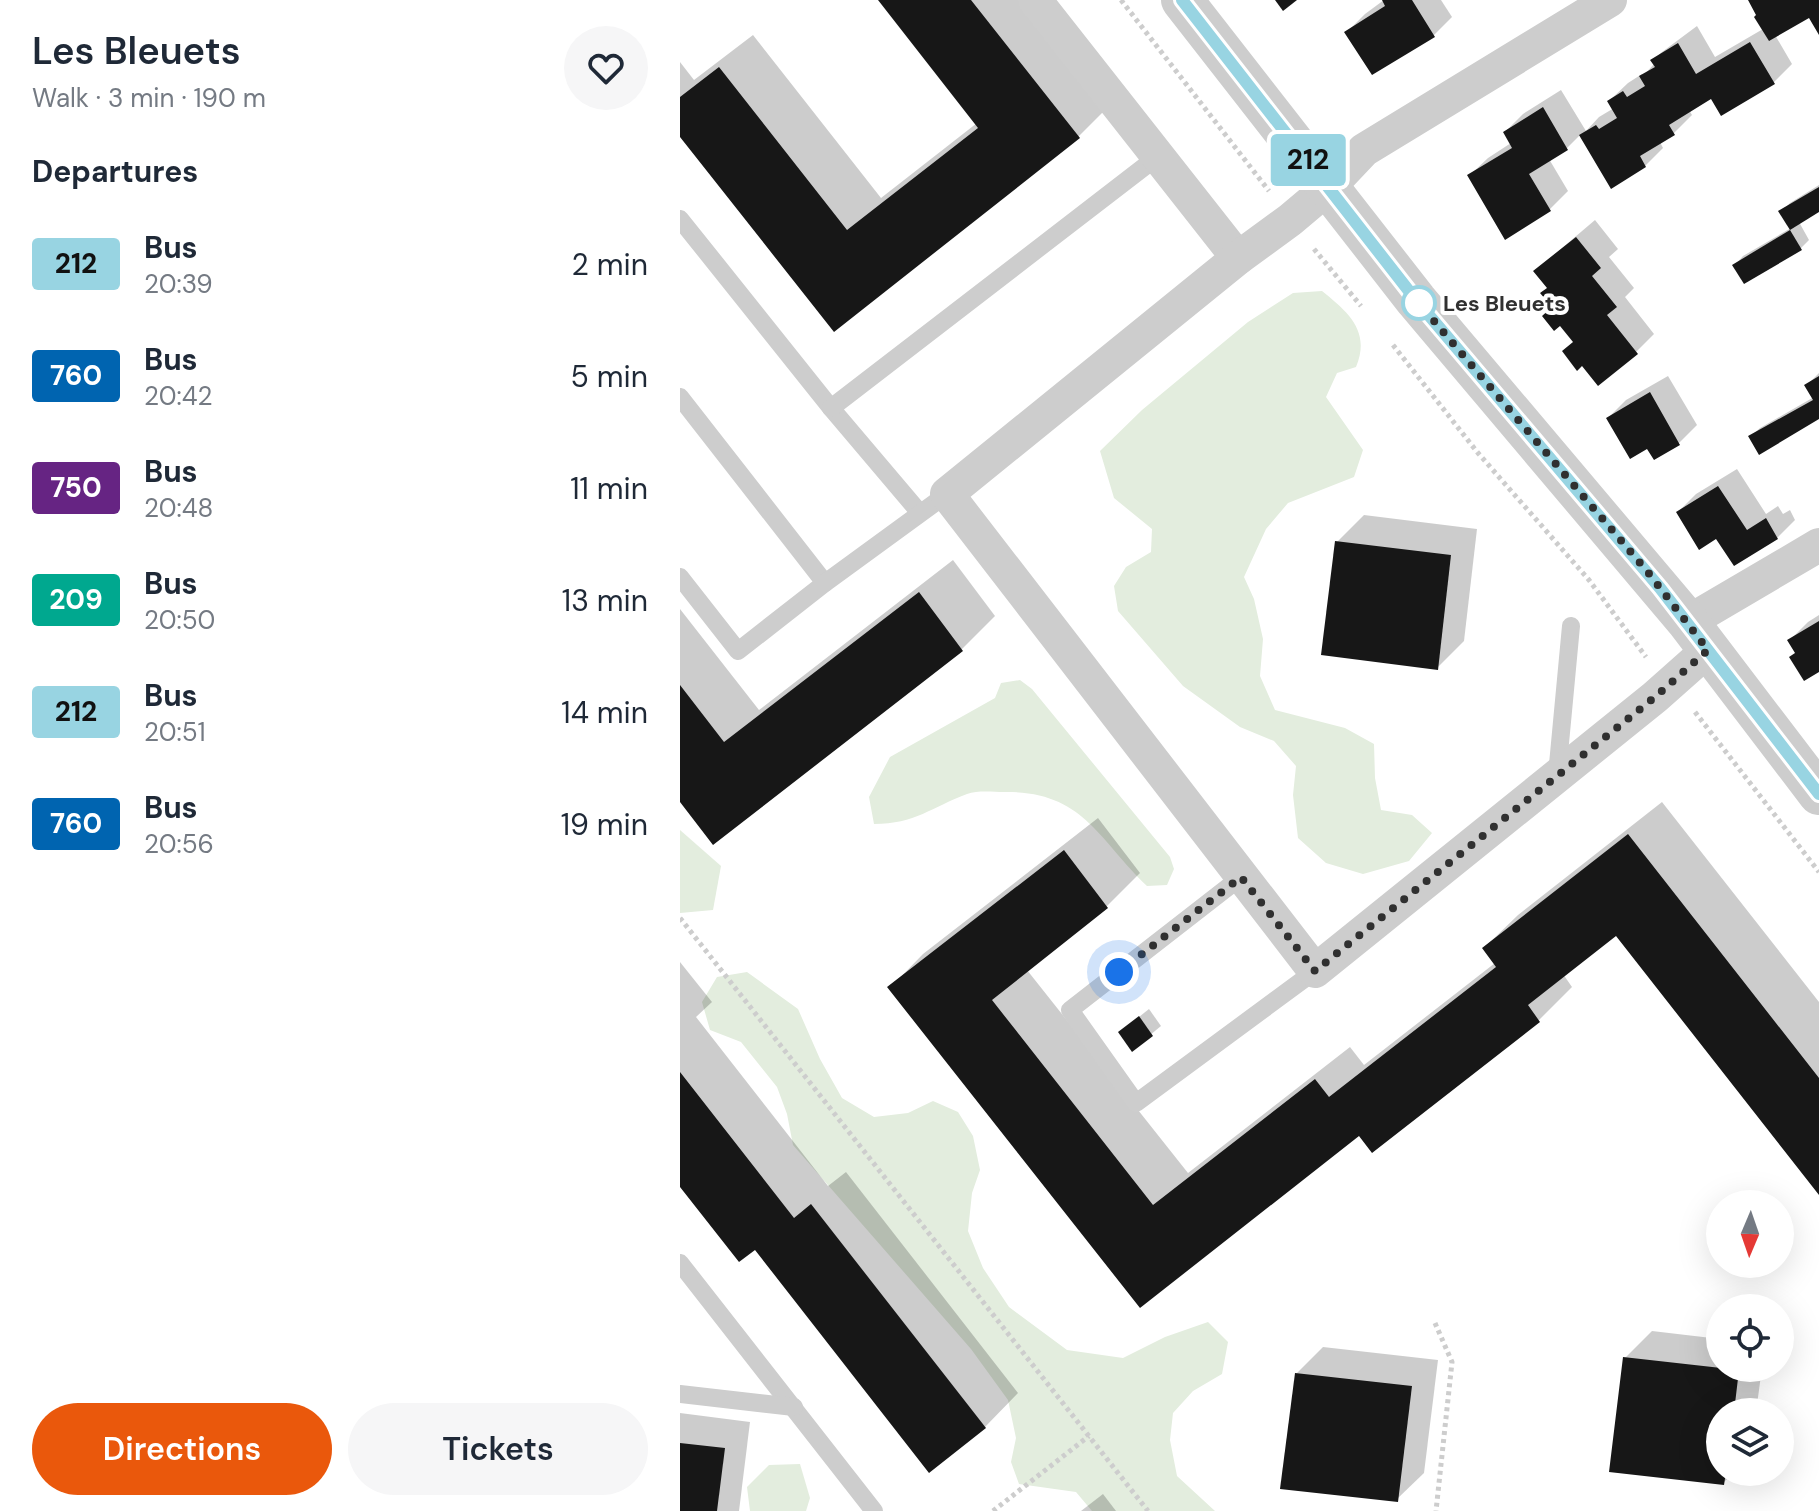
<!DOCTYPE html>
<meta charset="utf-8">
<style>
:root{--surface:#fff;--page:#f6f6f7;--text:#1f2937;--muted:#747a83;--accent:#ea580c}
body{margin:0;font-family:"DM Sans",sans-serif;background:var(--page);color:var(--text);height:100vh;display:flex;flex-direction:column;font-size:30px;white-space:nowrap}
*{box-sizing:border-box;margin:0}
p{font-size:26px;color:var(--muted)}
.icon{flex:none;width:44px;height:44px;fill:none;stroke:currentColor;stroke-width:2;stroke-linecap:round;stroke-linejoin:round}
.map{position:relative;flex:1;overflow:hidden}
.side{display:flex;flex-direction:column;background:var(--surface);width:680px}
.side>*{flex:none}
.badge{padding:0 16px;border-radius:6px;font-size:28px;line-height:52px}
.needle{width:52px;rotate:182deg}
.fabs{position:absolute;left:1026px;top:1190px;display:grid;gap:16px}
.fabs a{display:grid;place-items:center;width:88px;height:88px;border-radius:50%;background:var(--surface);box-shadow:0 8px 32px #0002;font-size:40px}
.you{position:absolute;width:40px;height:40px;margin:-20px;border:6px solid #fff;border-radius:50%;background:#1a73e8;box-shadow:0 0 0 12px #1a73e833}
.map>.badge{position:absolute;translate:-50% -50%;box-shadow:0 0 0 4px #fff}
h2{padding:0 32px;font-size:30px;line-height:72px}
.round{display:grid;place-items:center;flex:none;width:84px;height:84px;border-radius:42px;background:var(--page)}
.headline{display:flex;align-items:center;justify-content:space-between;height:136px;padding:0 32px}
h1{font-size:38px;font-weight:600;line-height:60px}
.cta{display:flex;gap:16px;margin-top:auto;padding:16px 32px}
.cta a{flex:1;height:92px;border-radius:48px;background:var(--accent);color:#fff;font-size:32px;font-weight:600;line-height:92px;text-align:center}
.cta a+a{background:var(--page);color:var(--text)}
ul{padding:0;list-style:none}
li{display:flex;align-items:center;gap:24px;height:112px;padding:0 32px}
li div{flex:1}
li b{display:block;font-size:30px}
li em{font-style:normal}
li .badge{min-width:88px;font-weight:700;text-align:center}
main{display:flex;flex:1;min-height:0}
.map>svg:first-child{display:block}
.green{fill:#e3edde}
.shadow{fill:#0003}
.building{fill:#171717}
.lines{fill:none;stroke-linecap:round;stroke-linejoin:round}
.path{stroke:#cdcdcd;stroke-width:5;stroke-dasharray:4 4;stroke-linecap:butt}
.service{stroke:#cdcdcd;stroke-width:18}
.minor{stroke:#cdcdcd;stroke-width:34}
.tertiary{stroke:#cdcdcd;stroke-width:42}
.line-casing{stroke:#fff;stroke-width:18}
.line{stroke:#98d4e2;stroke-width:12}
.walk{stroke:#303030;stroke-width:8;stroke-dasharray:0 14.4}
.stop-dot{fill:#fff;stroke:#98d4e2;stroke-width:4}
.labels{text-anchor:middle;stroke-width:8;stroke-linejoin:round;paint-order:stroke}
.stop-label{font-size:22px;font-weight:bold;fill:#303030;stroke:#fff;text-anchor:start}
</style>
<main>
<section class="side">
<div class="headline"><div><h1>Les Bleuets</h1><p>Walk · 3 min · 190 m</p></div><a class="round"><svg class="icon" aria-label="heart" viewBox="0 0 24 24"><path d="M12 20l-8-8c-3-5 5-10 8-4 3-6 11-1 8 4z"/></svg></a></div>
<h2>Departures</h2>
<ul>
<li><span class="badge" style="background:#98d4e2;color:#111">212</span><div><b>Bus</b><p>20:39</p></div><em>2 min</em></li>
<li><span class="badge" style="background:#0064b0;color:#fff">760</span><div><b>Bus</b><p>20:42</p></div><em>5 min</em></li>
<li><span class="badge" style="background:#662483;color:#fff">750</span><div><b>Bus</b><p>20:48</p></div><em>11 min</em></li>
<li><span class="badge" style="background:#00a88f;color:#fff">209</span><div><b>Bus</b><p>20:50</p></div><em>13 min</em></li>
<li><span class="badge" style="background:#98d4e2;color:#111">212</span><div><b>Bus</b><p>20:51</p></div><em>14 min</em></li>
<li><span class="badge" style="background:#0064b0;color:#fff">760</span><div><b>Bus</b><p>20:56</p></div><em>19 min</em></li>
</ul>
<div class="cta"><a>Directions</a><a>Tickets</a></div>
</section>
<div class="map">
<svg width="1139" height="1511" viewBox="0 0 1139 1511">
<rect width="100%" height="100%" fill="#fff"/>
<g class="green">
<path d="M642,291c26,21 49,40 34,76l-19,6 -11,24 37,53 -9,27 -66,26 -22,26 -22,48 10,22 9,40 -3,37 15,34 70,18 29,16 1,34 6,32 31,5 20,18 -23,28 -46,13 -37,-11 -28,-25 -5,-43 3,-29 -22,-25 -34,-14 -57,-41 -65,-75 -4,-25 12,-19 25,-15 1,-23 -38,-31 -14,-47 42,-41 106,-88 45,-29z"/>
<path d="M340,680l12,9 138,168 4,12 -7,16 -20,1c-50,-48 -64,-95 -143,-94 -11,0 -26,-2 -37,2 -35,13 -52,30 -93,30l-5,-27 21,-40 105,-59 6,-15z"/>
<polygon points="0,830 41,866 33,910 0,913"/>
<polygon points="67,972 118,1009 140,1059 162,1098 194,1117 228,1113 253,1101 278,1112 293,1136 300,1170 292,1193 288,1231 303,1268 329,1307 387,1350 443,1358 485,1337 528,1322 548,1342 542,1374 513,1391 493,1413 490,1440 497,1476 535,1511 412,1511 396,1492 339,1484 331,1462 336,1438 328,1400 291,1349 113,1145 107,1114 97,1087 61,1042 30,1030 22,1002 37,977"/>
<polygon points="120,1464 130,1498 126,1511 70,1511 67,1487 89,1465"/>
</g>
<g class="shadow">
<polygon points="201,0 351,0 432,103 398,137 154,330 0,133 0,62 14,80 73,35 201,198 297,123"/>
<polygon points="704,0 761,0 772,17 754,35 667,32 685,14"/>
<polygon points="1070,0 1139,0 1139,31 1130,15 1095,35 1112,64 1094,82 1032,97 1009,110 1012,115 994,133 980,142 983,148 965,166 901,134 887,148 869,159 888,191 870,209 826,237 789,176 808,158 831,143 825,132 843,114 881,90 906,131 919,117 934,108 929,101 948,83 962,74 963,76 975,63 973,60 982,52 1017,26 1035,57 1083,29"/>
<polygon points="1139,185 1139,210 1119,222 1129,240 1120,249 1055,265 1063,256 1111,228 1101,212 1110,203"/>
<polygon points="915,220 938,249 929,257 954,288 945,297 974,334 956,352 874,306 869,287 855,271"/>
<polygon points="1139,373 1139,416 1071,436 1080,428 1134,397 1127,385"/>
<polygon points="988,376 1017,425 999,443 974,457 967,446 928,418 946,400"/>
<polygon points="1057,469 1086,514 1098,506 1103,514 1110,510 1115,520 1097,538 1037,536 998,512 1016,494"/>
<polygon points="684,515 797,529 784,641 757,668 657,542"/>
<polygon points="273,560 315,616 282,649 33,842 0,799 0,609 79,710"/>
<polygon points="1139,615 1139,670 1116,652 1110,640 1128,622"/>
<polygon points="982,802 1139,1002 1139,1192 936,933 883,974 892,987 859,1020 692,1150 679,1134 460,1306 210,988 243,954 418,818 460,873 426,907 347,970 508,1173 670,1047 684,1065 815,963 804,948 838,915"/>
<polygon points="0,962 32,1002 16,1017 148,1186 166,1172 338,1393 305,1427 76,1247 0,1184"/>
<polygon points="469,1009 481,1026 453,1049 440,1032"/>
<polygon points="972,1331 1040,1339 1040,1368 1082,1368 1076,1412 1040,1412 1040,1472 1054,1472 1043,1483 945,1358"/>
<polygon points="643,1347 758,1360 744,1473 717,1499 616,1374"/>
<polygon points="0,1413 70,1422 59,1511 0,1511"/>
<polygon points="423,1494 436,1511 401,1511"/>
</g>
<g class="building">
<polygon points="198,0 291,0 400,138 154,332 0,137 0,97 39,67 167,230 298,128"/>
<polygon points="595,0 617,0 603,11"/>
<polygon points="702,0 732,0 755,37 692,75 664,32 705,6"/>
<polygon points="1068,0 1139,0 1139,35 1129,18 1089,41 1074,17 1076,15"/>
<polygon points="1070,42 1095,84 1041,116 1031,99 989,125 995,135 960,156 966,167 931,189 899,135 916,125 919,129 937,118 927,101 943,91 947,97 965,86 959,76 975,67 970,60 998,43 1016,74"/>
<polygon points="863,107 888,150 849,174 871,211 825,240 787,175 832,148 823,132"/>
<polygon points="1139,187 1139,212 1110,230 1098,211"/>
<polygon points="1110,230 1122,250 1064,284 1052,265"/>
<polygon points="896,237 921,268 912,276 937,307 927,315 958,354 918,386 902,366 897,371 882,351 893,342 880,326 874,331 862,316 872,307 860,293 867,288 853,271"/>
<polygon points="1139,376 1139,419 1079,455 1068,436 1133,400 1124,385"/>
<polygon points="970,392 1000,445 974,460 967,449 950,459 926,418"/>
<polygon points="1038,486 1067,530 1086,518 1098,539 1054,566 1036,539 1019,550 996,512"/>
<polygon points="655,541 771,555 758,670 641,655"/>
<polygon points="239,592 283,651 33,845 0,802 0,685 44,742"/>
<polygon points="1139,621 1139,672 1124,681 1109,657 1115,653 1107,640"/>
<polygon points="948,834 1139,1078 1139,1195 936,936 848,1005 860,1022 692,1153 679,1136 460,1308 207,987 384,850 428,908 312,1000 473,1205 635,1079 649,1097 816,967 802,948"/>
<polygon points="459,1016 473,1036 452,1052 438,1032"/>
<polygon points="0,1072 114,1218 131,1204 306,1428 249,1473 75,1250 59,1262 0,1187"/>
<polygon points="943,1357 1059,1370 1054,1412 1040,1412 1040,1472 1046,1472 1044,1485 929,1472"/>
<polygon points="615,1373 732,1386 718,1502 600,1489"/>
<polygon points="0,1443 45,1448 37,1511 0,1511"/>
</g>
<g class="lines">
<g class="path">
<polyline points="441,0 589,191"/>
<polyline points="634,249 681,306"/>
<polyline points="713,345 798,453 909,580 966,657"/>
<polyline points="1015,712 1139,872"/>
<polyline points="0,918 468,1511"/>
<polyline points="755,1323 772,1362 756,1511"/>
<polyline points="313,1511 409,1436"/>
</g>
<g class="service">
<polyline points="0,219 151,408 240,513"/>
<polyline points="0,397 145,583"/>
<polyline points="151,408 477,157"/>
<polyline points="0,577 58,651 145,583 267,494"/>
<polyline points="877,775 891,626"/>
<polyline points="561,877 390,1010 456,1103 635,971"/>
<polyline points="0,1263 194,1511"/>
<polyline points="0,1394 114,1407"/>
</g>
<g class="minor">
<polyline points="355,0 558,258"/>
<polyline points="930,0 684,150 648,188 610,220 558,258 267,494 635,971 975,697 1028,650"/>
<polyline points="1008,622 1139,545"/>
</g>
<polyline class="tertiary" points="502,0 736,300 1008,622 1139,794"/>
</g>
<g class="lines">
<defs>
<polyline id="line" points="502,0 736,300 980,588 1139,794"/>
</defs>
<use href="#line" class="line-casing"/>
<use href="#line" class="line"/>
<polyline class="walk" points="439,972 561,877 635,971 975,697 1028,650 967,571 736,300 739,303"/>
</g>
<circle class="stop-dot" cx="739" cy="303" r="16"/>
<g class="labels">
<g class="stop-label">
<text x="763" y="311">Les Bleuets</text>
</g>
</g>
</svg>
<div class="fabs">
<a><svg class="needle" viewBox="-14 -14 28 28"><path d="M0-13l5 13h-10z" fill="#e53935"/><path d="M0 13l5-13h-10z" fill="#747a83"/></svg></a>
<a><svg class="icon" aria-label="locate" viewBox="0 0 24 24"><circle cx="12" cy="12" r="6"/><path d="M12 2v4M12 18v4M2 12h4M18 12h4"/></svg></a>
<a><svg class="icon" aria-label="layers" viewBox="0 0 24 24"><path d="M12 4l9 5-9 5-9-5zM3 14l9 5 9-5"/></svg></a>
</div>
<div class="you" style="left:439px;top:972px"></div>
<b class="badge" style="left:628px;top:160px;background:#98d4e2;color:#111">212</b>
</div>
</main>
